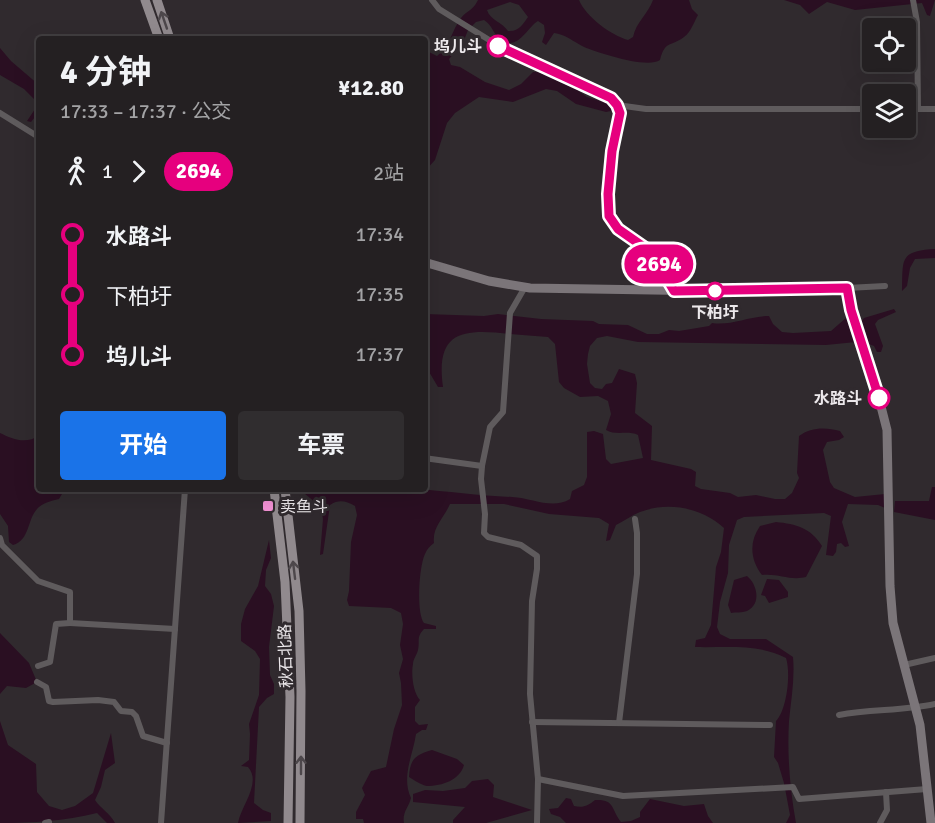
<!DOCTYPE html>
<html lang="zh">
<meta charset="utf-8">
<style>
:root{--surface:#242022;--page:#302d2f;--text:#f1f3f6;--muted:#a3a3a5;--line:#413e40;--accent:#1a73e8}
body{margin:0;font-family:Signika,"Noto Sans SC",sans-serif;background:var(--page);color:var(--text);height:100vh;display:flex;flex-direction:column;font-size:22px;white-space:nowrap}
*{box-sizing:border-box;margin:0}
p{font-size:20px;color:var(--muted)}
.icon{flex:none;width:33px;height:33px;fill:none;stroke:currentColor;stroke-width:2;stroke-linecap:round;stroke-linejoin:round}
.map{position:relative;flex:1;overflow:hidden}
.sheet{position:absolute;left:36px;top:36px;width:392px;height:456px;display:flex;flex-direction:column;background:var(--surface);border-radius:6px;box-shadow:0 6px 24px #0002,0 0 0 2px var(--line)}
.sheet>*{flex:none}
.badge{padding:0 12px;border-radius:20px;font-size:21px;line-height:39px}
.buttons{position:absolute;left:862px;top:18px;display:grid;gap:12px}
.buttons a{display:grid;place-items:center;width:54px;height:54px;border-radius:6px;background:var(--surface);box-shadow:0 6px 24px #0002,0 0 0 2px var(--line);font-size:30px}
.map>.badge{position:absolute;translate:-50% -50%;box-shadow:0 0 0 3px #fff}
.legs{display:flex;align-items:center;gap:9px;height:66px;padding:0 24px;font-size:20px}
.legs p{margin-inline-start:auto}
.headline{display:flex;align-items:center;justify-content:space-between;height:102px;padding:0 24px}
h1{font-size:33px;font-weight:700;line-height:45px}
.primary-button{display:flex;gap:12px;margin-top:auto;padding:12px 24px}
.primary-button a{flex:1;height:69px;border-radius:6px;background:var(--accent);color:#fff;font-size:24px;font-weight:700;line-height:69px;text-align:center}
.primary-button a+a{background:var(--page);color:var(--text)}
ul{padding:0 24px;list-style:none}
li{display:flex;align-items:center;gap:21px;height:60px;font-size:22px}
li i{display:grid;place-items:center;width:9px;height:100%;margin:0 8px;background:currentColor}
li i::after{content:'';width:15px;height:15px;margin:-8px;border:4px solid;border-radius:50%;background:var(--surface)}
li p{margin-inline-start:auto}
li:first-child i{background:linear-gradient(#0000 50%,currentColor 0)}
li:last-child i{background:linear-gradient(currentColor 50%,#0000 0)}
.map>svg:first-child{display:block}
.water{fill:#2a0f22;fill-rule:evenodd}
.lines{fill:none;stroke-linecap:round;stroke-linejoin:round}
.street{stroke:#5f5b5d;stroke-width:6}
.secondary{stroke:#7b7579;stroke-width:9}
.primary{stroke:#918a8e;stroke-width:9}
.oneway{stroke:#4d474b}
.line-1-casing{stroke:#fff;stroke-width:14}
.line-1{stroke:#e6007e;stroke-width:9}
.stop-1-dot{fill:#fff;stroke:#e6007e;stroke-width:3}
.poi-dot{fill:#f391d5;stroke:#302a2e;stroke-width:2}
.labels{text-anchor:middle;stroke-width:6;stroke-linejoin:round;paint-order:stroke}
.stop-label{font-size:16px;font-weight:bold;fill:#ece8eb;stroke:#302a2e;text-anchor:end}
.poi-label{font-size:16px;fill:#ece8eb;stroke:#302a2e;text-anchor:start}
.street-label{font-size:16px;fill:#ece8eb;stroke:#302a2e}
</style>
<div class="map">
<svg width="935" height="823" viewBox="0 0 935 823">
<rect width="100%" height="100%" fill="#302a2e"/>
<g class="water">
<path d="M478,0h101c7,17 32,35 49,40l5,-3c3,-15 15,-23 20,-37h36l3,9 6,6c-4,7 -7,17 -14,22 -13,10 -19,3 -24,23 -13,9 -61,-7 -76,-13 -10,-5 -19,-13 -30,-14l-8,12 -4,-3 3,-9 -1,-8 -6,-4c-11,6 -21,33 -39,17 -7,-6 -6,-12 -15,-18l-8,2 -8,8 -5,13 -14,16 2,6 9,2 25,15 24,8 12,-6 12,-12h6l33,14 15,11 23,7 3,3 -2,4 -5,1 -30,-8 -19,-13 -11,-2 -33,13 -34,-5 -24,16 -8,10 -12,37 -10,11v-121l12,6c13,-10 15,-26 24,-38 6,-8 11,-6 17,-18zM510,2l9,3 9,12c-5,7 -9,15 -20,14 -6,-9 -18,-11 -21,-21z"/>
<polygon points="784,0 935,0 930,16 927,15 922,3 855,10 827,2 809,14 800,5"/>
<polygon points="0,48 11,61 39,85 39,112 31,122 27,121 35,109 34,99 24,89 0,75"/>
<path d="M935,249v9l-20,1 -5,9 -3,18 -5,5c1,-32 -3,-40 33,-42z"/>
<polygon points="894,309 896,312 878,320 875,324 883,346 881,352 877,352 874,346 866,343 860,323 864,318"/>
<path d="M425,314l59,2 14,-2 43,5 52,2 6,3 29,1 19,9h12l10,-4 10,1 30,-5 3,-3c19,3 37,-7 57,-7l4,8 9,8 11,1 38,-2 16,-14 9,25 -30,3 -188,-3 -31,-6 -10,2 -7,8 -2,8 -1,10 3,19 5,5 7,1 4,-5 6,-1 7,-14 16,5 2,9 -2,30 17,13 -1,34 40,9 5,3 -1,14 6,3 29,4 8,4 18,-2 19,4h10l7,-6 7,-15 -2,-5 2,-37c12,-9 27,-9 41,-5l4,6 -5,3 -12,2 -4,8 7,32 4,6 21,9 30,-3v14l-7,-3 -30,-1 -6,18 7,24 -4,1 -4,-4 -4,1 -1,8 -3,4 -7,-1 5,-39 -7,-3 -80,4 -7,3 -8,25 -1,28 -8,29 -3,25 3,7 10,5h36l27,18c2,22 -2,43 -4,64 -2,34 1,69 7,102h-10l4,-8 -6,-32 -6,-20 -4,-6 2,-36c11,-11 15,-48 10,-63 -29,-15 -60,-10 -91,-11l1,-7 9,-2 6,-13 5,-58 5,-15 3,-24c-22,-20 -55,-27 -84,-16 -8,3 -16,9 -24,13l-6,15 -4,1 3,-17 -10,-6 -50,-4 -45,-10h-54c-6,14 -18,23 -16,39 -4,3 -7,6 -9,11 -6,12 -9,59 -1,69l12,3v3h-12c-8,8 -4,12 -6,21 -1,5 -5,9 -5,14 -2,10 0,29 7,36l-5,7v14l4,4 9,-1 -2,6h-4l-6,4c-3,21 -15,43 -5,64 -2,9 -9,14 -7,25h-40l-1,-4h-7v-7l9,-17 -3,-7 9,-17 15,-4 8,-38 8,-24 -1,-22 -2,-10 4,-14 -3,-14 3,-21 -2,-11 -10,-5 -42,-2 -2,-6 2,-9 2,-49 6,-27 -2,-9c-9,-5 -16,-7 -25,-1l-7,49 -3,1 3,-36 -2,-12 -22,-18c39,0 78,-3 116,0 33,2 65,7 97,8 21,1 40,13 58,2l2,-8 12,-6 3,-8v-45l7,-1 9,3 3,25 5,5 32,-6 -5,-23c-10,-5 -22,1 -32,-5l5,-16 -3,-13 -10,-5 -18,1 -16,-9 -5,-6 -4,-38 -7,-7c-13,-1 -26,-2 -38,-3 -46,-5 -75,-4 -67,53h-5l-13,-22z"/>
<path d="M0,433c12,6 27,12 39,2v54h26l-6,10c-8,2 -17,4 -22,10 -10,11 -7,31 -24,36l-4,-3 -1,-16 -8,-12z"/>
<polygon points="932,487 935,487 935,520 894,512 895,501 929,501"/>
<path d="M776,522c20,2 35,6 46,24l-16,31c-16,4 -28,-4 -44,-2 -12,-16 -13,-33 -2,-49z"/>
<path d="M269,540l2,18 -5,12 -1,16 6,8 3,12 -5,41 1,28 4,9v10l-7,4 -8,9 -5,96 9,7 8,3v8l-33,2c3,-17 24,-40 10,-56l-7,-1 8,-6 1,-26 -1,-10 10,-29 1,-36 -5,-8 -14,-10v-17l4,-15 13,-23z"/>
<path d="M747,576c10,8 15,28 0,35 -5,2 -12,1 -16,2l-3,-8 6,-25z"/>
<polygon points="767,579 779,580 788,592 788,597 769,603 765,596 761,595"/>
<polygon points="0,633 29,663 37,682 26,688 7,686 0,694"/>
<path d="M0,721l8,24 28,19 1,28 12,14 13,4 13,-4 18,-13 18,-60 4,30 -10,7 -4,17 -6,13c6,9 15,13 20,23h-8l-10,-10c-33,8 -64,10 -97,10z"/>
<path d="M432,750l25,9 7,6c-4,15 -22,21 -37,21 -6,-1 -13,-6 -18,-9 1,-18 6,-22 23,-27z"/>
<polygon points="488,779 494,785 493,797 532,810 486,823 453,823 453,820 465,807 413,802 413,794 425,790 443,791 465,788 472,781"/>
<path d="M566,798l5,1 3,7c9,2 14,0 21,-6 20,-1 16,9 26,22l10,-1 9,-4v-5l10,-13 34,7 20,-2 4,12 5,7h-147l-6,-6 -9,-3 -2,-5 9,-1z"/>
</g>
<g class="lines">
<g class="street">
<polyline points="432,0 439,9 507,51 611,98 617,105 620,113 612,151 608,194 609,216 618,229 651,252 674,291"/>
<polyline points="913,0 917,22 918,109"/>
<polyline points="617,105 646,109 873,109"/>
<polyline points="906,109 935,109"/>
<polyline points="0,113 37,136"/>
<polyline points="525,287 510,313 503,412 490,427 482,466 481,479 485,514 484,533 488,537 521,545 537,556 537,569 532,601 530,694 538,779 537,823"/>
<polyline points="847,288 885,286"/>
<polyline points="424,458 482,466"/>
<polyline points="0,538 2,545 38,581 70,592 70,623 175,629"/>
<polyline points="904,665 935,658"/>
<polyline points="38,666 50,662 56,624 70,623"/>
<polyline points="37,682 46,687 49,701 53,702 98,700 114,702 121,711 132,712 136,716 143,736 167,743"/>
<path d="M839,715c32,-6 65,-4 96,-11"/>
<polyline points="532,722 770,725"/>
<polyline points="619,723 637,574 637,533 635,519"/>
<polyline points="538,779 623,796 793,787 799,799 927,789"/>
<polyline points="45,823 49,822"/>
<polyline points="161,823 185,489"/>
<polyline points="880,823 887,810 886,792"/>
</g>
<polyline class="secondary" points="424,262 489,281 530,288 714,291 847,288 851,310 875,383 887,430 890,586 893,623 920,725 931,823"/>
<g class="primary">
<polyline points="145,0 159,39"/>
<polyline points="157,0 170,39"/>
<polyline points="274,489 285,582 290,697 288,823"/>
<polyline points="285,489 299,611 301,691 300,823"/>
</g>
</g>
<defs><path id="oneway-shaft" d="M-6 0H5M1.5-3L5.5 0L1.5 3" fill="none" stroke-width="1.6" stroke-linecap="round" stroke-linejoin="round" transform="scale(1.5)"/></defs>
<g class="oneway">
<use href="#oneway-shaft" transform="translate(164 20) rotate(-109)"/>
<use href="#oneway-shaft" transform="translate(294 570) rotate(-97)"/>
<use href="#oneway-shaft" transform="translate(301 765) rotate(-90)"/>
</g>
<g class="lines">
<defs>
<polyline id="line-1" points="498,46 611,98 617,105 620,113 612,151 608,194 609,216 618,229 651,252 674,291 847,288 851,310 879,398"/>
</defs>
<use href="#line-1" class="line-1-casing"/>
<use href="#line-1" class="line-1"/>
</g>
<g class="stop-1-dot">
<circle cx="498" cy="46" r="10"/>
<circle cx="715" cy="291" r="8"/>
<circle cx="879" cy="398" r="10"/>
</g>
<rect class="poi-dot" x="262" y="500" width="12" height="12" rx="3"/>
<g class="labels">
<g class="stop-label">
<text x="482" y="52">坞儿斗</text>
<text x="715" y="318" text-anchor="middle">下柏圩</text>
<text x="862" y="404">水路斗</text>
</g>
<g class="poi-label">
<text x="280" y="512">卖鱼斗</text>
</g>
<g class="street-label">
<text transform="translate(285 656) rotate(-92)" y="6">秋石北路</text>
</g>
</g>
</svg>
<div class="buttons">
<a><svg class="icon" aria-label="locate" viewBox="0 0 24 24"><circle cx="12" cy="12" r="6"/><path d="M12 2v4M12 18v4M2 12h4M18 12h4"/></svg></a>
<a><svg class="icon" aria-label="layers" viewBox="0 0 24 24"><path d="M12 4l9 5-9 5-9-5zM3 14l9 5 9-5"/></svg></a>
</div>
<b class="badge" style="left:659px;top:264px;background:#e6007e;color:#fff">2694</b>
<section class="sheet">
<div class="headline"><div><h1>4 分钟</h1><p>17:33 – 17:37 · 公交</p></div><b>¥12.80</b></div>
<div class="legs"><svg class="icon" aria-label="walk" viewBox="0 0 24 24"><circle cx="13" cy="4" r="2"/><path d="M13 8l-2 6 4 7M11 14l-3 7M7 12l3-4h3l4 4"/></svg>1<svg class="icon" aria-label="forward" viewBox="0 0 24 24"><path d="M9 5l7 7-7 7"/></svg><b class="badge" style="background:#e6007e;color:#fff">2694</b><p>2站</p></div>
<ul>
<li><i style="color:#e6007e"></i><b>水路斗</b><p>17:34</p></li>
<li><i style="color:#e6007e"></i><span>下柏圩</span><p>17:35</p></li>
<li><i style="color:#e6007e"></i><b>坞儿斗</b><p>17:37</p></li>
</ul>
<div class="primary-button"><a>开始</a><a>车票</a></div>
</section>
</div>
